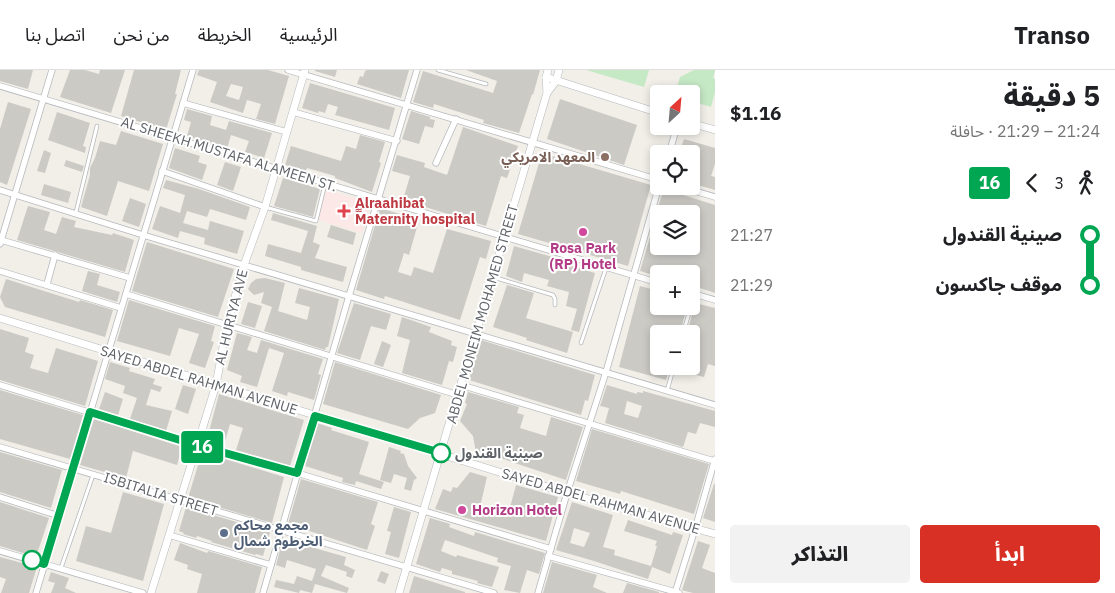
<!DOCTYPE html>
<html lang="ar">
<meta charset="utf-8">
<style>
:root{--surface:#fff;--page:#f2f2f2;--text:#202124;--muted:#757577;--line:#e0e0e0;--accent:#d93025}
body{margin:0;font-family:"IBM Plex Sans","Noto Sans Arabic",sans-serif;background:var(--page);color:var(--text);direction:rtl;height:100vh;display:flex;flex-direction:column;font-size:19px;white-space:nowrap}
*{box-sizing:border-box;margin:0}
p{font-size:16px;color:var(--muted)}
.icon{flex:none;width:28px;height:28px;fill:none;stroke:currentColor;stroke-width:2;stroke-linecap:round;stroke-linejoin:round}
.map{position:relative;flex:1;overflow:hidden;direction:ltr}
.drawer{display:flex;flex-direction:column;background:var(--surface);width:400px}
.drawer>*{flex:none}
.badge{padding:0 10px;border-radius:4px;font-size:18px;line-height:32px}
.needle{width:32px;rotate:26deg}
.buttons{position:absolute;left:650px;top:15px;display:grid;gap:10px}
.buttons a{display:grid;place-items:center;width:50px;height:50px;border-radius:5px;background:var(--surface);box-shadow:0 2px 8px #0003;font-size:25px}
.map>.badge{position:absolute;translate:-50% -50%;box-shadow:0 0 0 2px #fff}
.legs{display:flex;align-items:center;gap:8px;height:55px;padding:0 15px;font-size:16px}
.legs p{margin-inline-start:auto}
.head{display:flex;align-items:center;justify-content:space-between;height:85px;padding:0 15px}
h1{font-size:28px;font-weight:800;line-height:38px}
.primary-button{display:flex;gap:10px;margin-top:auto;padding:10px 15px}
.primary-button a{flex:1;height:58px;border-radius:5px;background:var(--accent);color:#fff;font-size:20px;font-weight:800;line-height:58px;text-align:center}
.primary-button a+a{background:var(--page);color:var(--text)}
ul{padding:0 15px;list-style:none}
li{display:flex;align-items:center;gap:18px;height:50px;font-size:19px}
li i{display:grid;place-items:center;width:8px;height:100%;margin:0 6px;background:currentColor}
li i::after{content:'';width:12px;height:12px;margin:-6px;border:4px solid;border-radius:50%;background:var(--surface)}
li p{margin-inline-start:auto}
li:first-child i{background:linear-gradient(#0000 50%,currentColor 0)}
li:last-child i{background:linear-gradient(currentColor 50%,#0000 0)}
header{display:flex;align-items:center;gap:30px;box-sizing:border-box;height:70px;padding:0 25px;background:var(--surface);border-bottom:1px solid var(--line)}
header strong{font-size:24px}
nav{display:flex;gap:28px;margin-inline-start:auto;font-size:18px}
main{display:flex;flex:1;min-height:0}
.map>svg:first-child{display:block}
.medical{fill:#fce8e6}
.green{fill:#c5e8c5}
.building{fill:#cccac5;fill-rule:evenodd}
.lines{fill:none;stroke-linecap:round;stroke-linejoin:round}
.service-casing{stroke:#b5b8bc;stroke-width:4.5}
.minor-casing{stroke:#b5b8bc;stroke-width:7}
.tertiary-casing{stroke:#b5b8bc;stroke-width:8}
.service{stroke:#fff;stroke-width:3}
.minor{stroke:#fff;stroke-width:5.5}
.tertiary{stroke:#fff;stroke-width:7}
.line-1-casing{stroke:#fff;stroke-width:11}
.line-1{stroke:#00a651;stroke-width:8}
.education-dot{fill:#8d6e63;stroke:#fff;stroke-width:2}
.health-dot{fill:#e0444e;stroke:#fff;stroke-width:2}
.hotel-dot{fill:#d1479c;stroke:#fff;stroke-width:2}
.stop-1-dot{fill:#fff;stroke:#00a651;stroke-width:2.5}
.service-dot{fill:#5c6f8a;stroke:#fff;stroke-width:2}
.labels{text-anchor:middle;stroke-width:4;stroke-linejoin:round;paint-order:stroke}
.street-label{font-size:14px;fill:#5f6368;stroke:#fff}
.education-label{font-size:14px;font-weight:bold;fill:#785e54;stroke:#fff;text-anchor:end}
.health-label{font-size:14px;font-weight:bold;fill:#be3a42;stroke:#fff;text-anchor:start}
.hotel-label{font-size:14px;font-weight:bold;fill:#b23c85;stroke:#fff}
.stop-label{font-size:14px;font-weight:bold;fill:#5f6368;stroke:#fff;text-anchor:start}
.service-label{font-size:14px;font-weight:bold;fill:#4e5e75;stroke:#fff;text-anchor:start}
</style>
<header>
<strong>Transo</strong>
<nav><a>الرئيسية</a><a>الخريطة</a><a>من نحن</a><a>اتصل بنا</a></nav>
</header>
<main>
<section class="drawer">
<div class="head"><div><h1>5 دقيقة</h1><p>21:24 – 21:29 · حافلة</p></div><b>$1.16</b></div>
<div class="legs"><svg class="icon" aria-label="walk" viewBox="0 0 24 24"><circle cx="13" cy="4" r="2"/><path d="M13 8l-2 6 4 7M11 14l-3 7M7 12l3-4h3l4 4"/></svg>3<svg class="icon" aria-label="back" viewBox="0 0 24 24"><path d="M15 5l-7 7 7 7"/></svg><b class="badge" style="background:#00a651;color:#fff">16</b></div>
<ul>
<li><i style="color:#00a651"></i><b>صينية القندول</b><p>21:27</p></li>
<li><i style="color:#00a651"></i><b>موقف جاكسون</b><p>21:29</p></li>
</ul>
<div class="primary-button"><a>ابدأ</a><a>التذاكر</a></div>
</section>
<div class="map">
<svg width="715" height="523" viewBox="0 0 715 523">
<rect width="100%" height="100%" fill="#f1efe8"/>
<polygon class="medical" points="326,120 371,133 362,163 318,150"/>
<g class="green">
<polygon points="586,0 649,0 644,17"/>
<polygon points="694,0 715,0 713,8 715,9 715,22 711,37 691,31 691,24 675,24 680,7"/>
</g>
<g class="building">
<polygon points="0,0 33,0 28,19 0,11"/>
<polygon points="70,0 85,0 99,4 100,0 125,0 111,43 60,27"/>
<polygon points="134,0 181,0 175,24 177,24 166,60 121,46"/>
<path d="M199,0h69l21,6 -14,48 -19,-5 5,-15 -14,-4 -4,13 -33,-11 7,-20 -20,-7zM231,14l12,3 -4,13 -13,-4z"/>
<polygon points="315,0 337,0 335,7 315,1"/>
<polygon points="367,0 409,0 401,28 357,14 360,6 363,7 365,1"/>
<polygon points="466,0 540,0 533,25 532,24 519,63 483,53 484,50 434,34 433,38 413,32 423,1 493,23 497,11"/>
<polygon points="310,13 395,38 389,60 335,45 338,37 328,34 325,43 319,41 318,43 302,38"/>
<polygon points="560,29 637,55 624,95 547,69"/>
<polygon points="8,32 31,39 7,115 0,112 0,59"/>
<polygon points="187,39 212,46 210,55 226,60 229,51 272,63 264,88 245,82 249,71 231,65 227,79 187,66 191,52 184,50"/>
<polygon points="411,41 430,47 430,49 435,50 433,58 425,56 419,74 402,69"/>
<polygon points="57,42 90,53 83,76 86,77 85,83 48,70"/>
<polygon points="463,57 518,76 507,108 501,106 486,156 403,130 410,106 392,101 397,85 425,93 424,97 447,105"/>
<polygon points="121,61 163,74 149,121 118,111 107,146 81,137 90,105 90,98 95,88 100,71 116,75"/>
<polygon points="360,65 385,72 379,92 381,93 372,122 335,108 335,106 307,98 306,101 285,95 291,76 341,91 346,76 356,79"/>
<polygon points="684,69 715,78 715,94 711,106 715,107 715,120 691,113 691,82 681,78"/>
<polygon points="175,78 200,86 198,92 207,95 202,110 169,98"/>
<polygon points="44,80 51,83 45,103 37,101"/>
<polygon points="542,83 651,115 628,196 518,164"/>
<polygon points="66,90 84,96 82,102 64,96"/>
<polygon points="225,92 241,97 233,121 217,115"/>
<polygon points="283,108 320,119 313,147 274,136"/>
<polygon points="166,110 199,119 250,137 246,150 210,139 207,147 187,141 183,153 208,160 210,151 244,161 237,184 204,174 205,168 180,161 178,168 152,159 160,136 180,143 185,125 163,118"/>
<polygon points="44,114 71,122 68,133 41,125"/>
<polygon points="664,119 715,135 715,223 691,215 691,204 659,204 659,207 640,201 657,143 659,144 659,176 691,176 691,144 676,144 658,137"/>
<polygon points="130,128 146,134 139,157 122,151"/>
<polygon points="28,136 50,142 44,160 56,164 62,147 76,151 74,157 112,165 113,163 134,170 125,202 17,170"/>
<polygon points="380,138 419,150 409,185 404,183 398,202 411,206 414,197 433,203 447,159 491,171 486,189 480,187 460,250 385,226 384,229 356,220"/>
<polygon points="273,143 317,156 313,172 320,175 315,188 347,197 343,212 301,200 301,197 265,186 268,174 301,183 308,161 271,150"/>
<polygon points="331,155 356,163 353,175 327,167"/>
<polygon points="147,172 234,199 218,247 132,221"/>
<polygon points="514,176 570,192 569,195 595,203 579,262 571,260 577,239 566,236 569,222 547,216 549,210 524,203 522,212 506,206"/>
<polygon points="88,201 100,204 97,215 120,222 117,232 82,221"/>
<polygon points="265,208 285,213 278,241 307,250 310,237 295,233 299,218 339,229 328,277 326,277 325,280 264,261 272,237 261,233 264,222 254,225 248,219 251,213 256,209"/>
<polygon points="6,209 79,232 80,230 113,240 105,267 5,237 0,227"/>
<polygon points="507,215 534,223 526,248 573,262 567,283 526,270 527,268 493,257"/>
<polygon points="640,216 659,221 659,236 687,236 680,264 659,264 659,296 670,296 666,310 619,297"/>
<polygon points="129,230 215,256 211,271 214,272 205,298 189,293 199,264 179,258 170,286 117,271"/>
<polygon points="248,232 262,236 255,258 241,254"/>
<polygon points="354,233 391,244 386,260 371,256 360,290 337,283"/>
<polygon points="695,233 715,238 715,296 708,294 704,307 676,300 677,296 691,296 691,264 687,264"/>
<polygon points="402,247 431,257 429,262 452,271 451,275 457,277 453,292 449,291 442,315 402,303 410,270 397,266"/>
<polygon points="0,259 29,268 25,282 34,285 30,298 48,303 56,278 98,291 85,336 0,310"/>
<polygon points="237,263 252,267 247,280 257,283 261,270 323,289 318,304 321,305 314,330 288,322 287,326 272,321 284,283 269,278 257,317 240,312 242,306 227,300"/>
<polygon points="481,270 595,305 588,331 585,330 581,345 469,310"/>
<polygon points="382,271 391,275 383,297 374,294"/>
<polygon points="110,292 130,298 129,301 155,309 153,314 162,317 160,322 151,319 146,335 172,341 166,361 130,349 137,328 123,323 125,316 105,309"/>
<polygon points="335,292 441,325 435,343 420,348 408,359 323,334"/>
<polygon points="183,315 196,319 188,344 175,339"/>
<path d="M607,315l30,9v-2l6,1v-2l72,20v16l-15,-4 -4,11 -8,-2 -5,15 -78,-24 4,-15 -9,-2zM627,331l15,5 -4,12 -14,-4z"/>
<polygon points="0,320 83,345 70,389 0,369"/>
<polygon points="105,322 123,329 118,345 99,339"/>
<polygon points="468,322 519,337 517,343 524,345 520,358 546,366 551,347 583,357 566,410 488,384 487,386 476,383 473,366 460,351 467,334 465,333"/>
<polygon points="219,324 304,350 290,396 236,380 243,358 230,354 223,378 206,373"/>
<polygon points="94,349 182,377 177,395 133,381 126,408 80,395"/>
<polygon points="317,353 332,358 331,360 369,372 359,404 384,412 381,419 356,411 355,415 342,412 343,408 305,396"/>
<polygon points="592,359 709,394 694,444 621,421 620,424 576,411"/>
<polygon points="389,377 401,381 400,383 404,384 408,396 417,408 414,410 411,421 404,419 407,408 394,404 391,413 380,410"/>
<polygon points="0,382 62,400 51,438 0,422"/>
<polygon points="202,382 284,407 272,453 188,428"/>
<polygon points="470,402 487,407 480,437 508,445 516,415 558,427 546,471 435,439 443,419 451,422 453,417 457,418"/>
<polygon points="301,409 378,432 371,454 375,456 367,480 288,454"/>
<polygon points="714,414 715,414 715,452 703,448"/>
<polygon points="123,422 164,434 143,511 76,491 86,456 111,463"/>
<polygon points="0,432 49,448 36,487 0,476"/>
<path d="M572,432l41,13 -10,32 12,3 -1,5 37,11 6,-20h-2l2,-5 -33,-10 4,-11 44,15 1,-3 10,3 -13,39 -18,-7 -4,12 -54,-18 -38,-11zM574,458l16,5 -6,14 -14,-4z"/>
<polygon points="186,437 270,462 263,486 256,484 255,485 211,472 212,471 197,466 196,468 183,464 184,463 179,461"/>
<polygon points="394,437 411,442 399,488 385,484 391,462 387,461"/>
<polygon points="430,448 450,454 449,457 474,466 475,462 545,483 539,504 527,500 520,523 504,520 511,496 497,492 498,488 445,470 441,481 456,487 457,485 499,497 492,517 477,513 478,511 452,504 452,501 442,498 440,502 416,494"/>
<polygon points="283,469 346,487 344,495 355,500 352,508 346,506 347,502 326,495 321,506 349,518 347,523 315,514 312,523 300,520 299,523 274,517 276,510 294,514 297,506 312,511 316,499 287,490 285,498 276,495"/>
<polygon points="698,471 710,475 702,498 715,503 715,523 693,523 682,520"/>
<polygon points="180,473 207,483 208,481 262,497 255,523 197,523 202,504 187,499 188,495 174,490"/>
<polygon points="0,487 37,497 29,523 1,523 6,509 0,507"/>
<polygon points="552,492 597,505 593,517 607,523 543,523"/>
<polygon points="381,501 389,504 385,514 377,511"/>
<polygon points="51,502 69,508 65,518 76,523 51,523 55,513 48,511"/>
<polygon points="414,506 465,522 465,523 409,523"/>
<polygon points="627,513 659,522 659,523 623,523"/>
</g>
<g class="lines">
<defs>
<g id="service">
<polyline points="438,0 486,14"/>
<polyline points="265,137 316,151 325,114"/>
<polyline points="76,142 97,56"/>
<polyline points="493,207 553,225 555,229 555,235"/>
<polyline points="691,234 694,224"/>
<polyline points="683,264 691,236"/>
<polyline points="581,273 606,198"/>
<polyline points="667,321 674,296"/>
<polyline points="61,498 93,405"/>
</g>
<g id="minor">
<polyline points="288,0 659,110"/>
<polyline points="0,16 659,213"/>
<polyline points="183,33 287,62"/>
<polyline points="293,42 397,71"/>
<polyline points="669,84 677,56"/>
<polyline points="436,93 456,49"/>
<polyline points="162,101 265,137"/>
<polyline points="678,116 715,127"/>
<polyline points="0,120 143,165 715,335"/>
<polyline points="1,170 130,208"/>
<polyline points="0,174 52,0"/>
<polyline points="0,201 121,238"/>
<polyline points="47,214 55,185"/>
<polyline points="691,223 715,230"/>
<polyline points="126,224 458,325"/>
<polyline points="0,315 196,375 297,403 551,479"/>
<polyline points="461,315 714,391"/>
<polyline points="0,377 494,523"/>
<polyline points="0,427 59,446"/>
<polyline points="169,465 271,495"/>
<polyline points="0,481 143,523"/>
<polyline points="548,486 679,523"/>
<polyline points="36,523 193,0"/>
<polyline points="263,523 349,226 417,0"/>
<polyline points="538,523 567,423 606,302 659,116"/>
<polyline points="675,523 695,459 715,389"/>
</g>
<g id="tertiary">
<polyline points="546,7 659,43"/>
<polyline points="547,23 546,7 548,0"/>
<polyline points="691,53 715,60"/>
<polyline points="0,248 567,423 715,464"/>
<polyline points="151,523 216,315 227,255 244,195 265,137 305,0"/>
<polyline points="399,523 547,23 556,11 559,0"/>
</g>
</defs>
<use href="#service" class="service-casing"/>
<use href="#minor" class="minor-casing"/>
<use href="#tertiary" class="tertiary-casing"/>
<use href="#service" class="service"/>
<use href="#minor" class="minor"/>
<use href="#tertiary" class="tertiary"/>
</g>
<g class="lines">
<defs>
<polyline id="line-1" points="32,490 44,494 90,342 196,375 297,403 315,346 441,383"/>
</defs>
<use href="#line-1" class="line-1-casing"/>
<use href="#line-1" class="line-1"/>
</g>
<circle class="education-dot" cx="605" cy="87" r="5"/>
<path class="health-dot" d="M341.5 133.5h5v5h5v5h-5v5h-5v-5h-5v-5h5z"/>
<g class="hotel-dot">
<circle cx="583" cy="162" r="5"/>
<circle cx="462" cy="440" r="5"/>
</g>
<g class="stop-1-dot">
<circle cx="441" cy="383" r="9"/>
<circle cx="32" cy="490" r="9"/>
</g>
<circle class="service-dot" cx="224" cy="463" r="5"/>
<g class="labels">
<g class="street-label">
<text transform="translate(229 84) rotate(17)" y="5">AL SHEEKH MUSTAFA ALAMEEN ST.</text>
<text transform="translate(482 244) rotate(-74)" y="5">ABDEL MONEIM MOHAMED STREET</text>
<text transform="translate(231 247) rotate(-76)" y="5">AL HURIYA AVE</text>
<text transform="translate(199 310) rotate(17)" y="5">SAYED ABDEL RAHMAN AVENUE</text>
<text transform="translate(161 424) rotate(17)" y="5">ISBITALIA STREET</text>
<text transform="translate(601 431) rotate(16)" y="5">SAYED ABDEL RAHMAN AVENUE</text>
</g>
<g class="education-label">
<text x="595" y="92">المعهد الامريكي</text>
</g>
<g class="health-label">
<text x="355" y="138">ِِAِِlraahibat<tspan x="355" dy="16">Maternity hospital</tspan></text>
</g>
<g class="hotel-label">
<text x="583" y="183">Rosa Park<tspan x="583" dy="16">(RP) Hotel</tspan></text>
<text x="472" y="445" text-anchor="start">Horizon Hotel</text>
</g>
<g class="stop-label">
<text x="455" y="388">صينية القندول</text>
</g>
<g class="service-label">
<text x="234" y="460">مجمع محاكم<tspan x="234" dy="16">الخرطوم شمال</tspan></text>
</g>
</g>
</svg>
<div class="buttons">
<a><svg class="needle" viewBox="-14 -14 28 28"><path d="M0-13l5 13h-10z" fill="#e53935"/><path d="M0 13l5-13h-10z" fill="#757577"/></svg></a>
<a><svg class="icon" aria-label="locate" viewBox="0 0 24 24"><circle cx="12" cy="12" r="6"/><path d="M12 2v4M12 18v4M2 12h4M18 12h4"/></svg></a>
<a><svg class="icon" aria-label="layers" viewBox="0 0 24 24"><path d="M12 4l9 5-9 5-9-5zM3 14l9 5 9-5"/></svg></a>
<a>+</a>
<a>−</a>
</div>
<b class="badge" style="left:202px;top:377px;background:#00a651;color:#fff">16</b>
</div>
</main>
